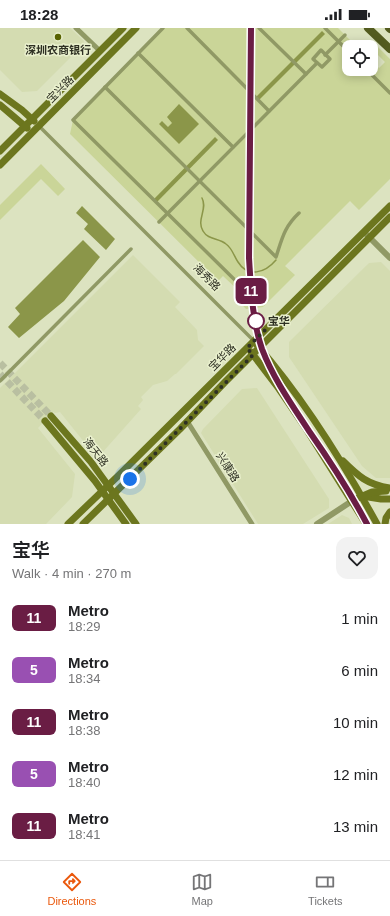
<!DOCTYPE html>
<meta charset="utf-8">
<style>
:root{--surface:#fff;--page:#f2f2f2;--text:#202124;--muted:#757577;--line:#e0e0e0;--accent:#ea580c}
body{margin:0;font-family:Arial,"Noto Sans SC",sans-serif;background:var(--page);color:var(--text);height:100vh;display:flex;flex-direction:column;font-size:15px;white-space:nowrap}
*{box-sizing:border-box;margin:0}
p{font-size:13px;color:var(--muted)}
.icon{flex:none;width:22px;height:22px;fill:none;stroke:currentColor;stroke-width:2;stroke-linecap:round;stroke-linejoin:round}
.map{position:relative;height:496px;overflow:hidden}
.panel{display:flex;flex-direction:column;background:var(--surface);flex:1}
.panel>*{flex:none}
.badge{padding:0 8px;border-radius:6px;font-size:14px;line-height:26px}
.tools{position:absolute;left:342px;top:12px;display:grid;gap:8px}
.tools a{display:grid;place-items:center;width:36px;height:36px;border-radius:8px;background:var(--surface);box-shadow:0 2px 10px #0003;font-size:20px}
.you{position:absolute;width:20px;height:20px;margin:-10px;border:3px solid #fff;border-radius:50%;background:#1a73e8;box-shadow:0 0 0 6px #1a73e833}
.map>.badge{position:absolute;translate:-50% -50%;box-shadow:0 0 0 2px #fff}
.round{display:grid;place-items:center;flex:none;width:42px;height:42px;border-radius:12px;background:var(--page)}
.head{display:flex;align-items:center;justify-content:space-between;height:68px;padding:0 12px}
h1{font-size:19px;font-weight:600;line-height:30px}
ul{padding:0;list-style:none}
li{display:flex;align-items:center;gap:12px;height:52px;padding:0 12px}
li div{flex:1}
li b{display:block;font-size:15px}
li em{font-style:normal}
li .badge{min-width:44px;font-weight:700;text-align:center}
.status{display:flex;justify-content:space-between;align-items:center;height:28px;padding:0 20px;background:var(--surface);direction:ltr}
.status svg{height:11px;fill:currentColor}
.menu{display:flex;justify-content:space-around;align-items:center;height:56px;border-top:1px solid var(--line);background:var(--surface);font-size:11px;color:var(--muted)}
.menu a{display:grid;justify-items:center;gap:2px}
.menu .selected{color:var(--accent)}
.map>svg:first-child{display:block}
.built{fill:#d4dcb1}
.green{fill:#cad598}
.water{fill:#8b9649}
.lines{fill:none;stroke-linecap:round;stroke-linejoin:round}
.stream{stroke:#8b9649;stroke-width:1.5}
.secondary-tunnel{stroke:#b9bfa1;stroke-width:7;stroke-dasharray:7 3.5;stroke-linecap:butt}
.pedestrian{stroke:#909965;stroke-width:3.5}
.minor{stroke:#909965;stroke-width:5}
.tertiary{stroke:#909965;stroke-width:6}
.secondary{stroke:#6c761e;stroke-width:7}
.primary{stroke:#535b1f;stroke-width:8}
.line-casing{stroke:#fff;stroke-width:9}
.line{stroke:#6a1d44;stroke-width:6}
.walk{stroke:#2e3023;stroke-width:4;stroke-dasharray:0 7.2}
.poi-dot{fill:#586200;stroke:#e9f0cd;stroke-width:1.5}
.stop-dot{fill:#fff;stroke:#6a1d44;stroke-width:2}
.labels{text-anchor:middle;stroke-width:3;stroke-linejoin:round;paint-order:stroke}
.poi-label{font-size:11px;font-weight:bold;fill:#2e3023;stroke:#e9f0cd}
.street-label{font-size:11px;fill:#2e3023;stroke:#e9f0cd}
.stop-label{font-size:11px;font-weight:bold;fill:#2e3023;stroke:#e9f0cd;text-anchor:start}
</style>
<div class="status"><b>18:28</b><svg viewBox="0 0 49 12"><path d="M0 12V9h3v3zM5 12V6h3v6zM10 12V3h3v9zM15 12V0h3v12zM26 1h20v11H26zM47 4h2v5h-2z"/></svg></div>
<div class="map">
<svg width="390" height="496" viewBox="0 0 390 496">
<rect width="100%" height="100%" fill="#dce3c0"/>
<g class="built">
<polygon points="0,0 70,0 84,13 83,17 37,63 22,64 0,42"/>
<polygon points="133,227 180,274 175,279 197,302 198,312 204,318 176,346 175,346 167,353 153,357 141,369 143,372 138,378 141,381 101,426 93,425 60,384 55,385 53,384 38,400 75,446 72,469 46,496 0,496 0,360"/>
<polygon points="381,234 390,243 390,450 376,450 362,438 289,329 289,314 369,235"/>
<polygon points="257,360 329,471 329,480 303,496 258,496 201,405 203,401 242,361"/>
<polygon points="342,487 349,490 352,496 328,496"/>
</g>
<g class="green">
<polygon points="163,0 338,0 357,19 349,19 349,41 371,41 371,32 379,40 385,34 372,21 376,17 390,31 390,151 359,182 350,173 285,238 295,247 263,279 246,281 235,269 240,264 223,248 218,253 70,106 73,92"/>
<polygon points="41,136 65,161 58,168 41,151 0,192 0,177"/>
</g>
<g class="water">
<polygon points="322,3 325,6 259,72 256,69"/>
<polygon points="179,76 199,96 179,116 159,96 162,93 168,99 172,95 167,89"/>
<polygon points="215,109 218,112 157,174 154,171"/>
<polygon points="82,178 115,211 106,222 84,201 88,196 76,185"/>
<polygon points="83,212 100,229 64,273 19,310 8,299 20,286 15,280"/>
</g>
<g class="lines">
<path class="stream" d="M202,170c6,11 -6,22 1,33 5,9 16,7 23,13 6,4 8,12 12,18 10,16 27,11 38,-2"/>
<g class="secondary-tunnel">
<polyline points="0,335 51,388"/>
<polyline points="0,346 45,393"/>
</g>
<g class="pedestrian">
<polyline points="163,0 73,92 247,264"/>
<polyline points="187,0 269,83"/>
<polyline points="259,0 306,46"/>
<polyline points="325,0 349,24"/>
<polygon points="321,22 330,31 322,39 313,31"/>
<polyline points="138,25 233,119"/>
<polyline points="325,27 345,7"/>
<polyline points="366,41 390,65"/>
<path d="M105,59l171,170c6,-18 8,-30 23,-44"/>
<polyline points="39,98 254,313"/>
<polyline points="159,194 317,35"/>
<polyline points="0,353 131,221"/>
</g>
<g class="minor">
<polyline points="76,0 100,23"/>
<polyline points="187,393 252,496"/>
</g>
<g class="tertiary">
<polyline points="367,207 390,230"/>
<polyline points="317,496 352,473"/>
</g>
<g class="secondary">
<polyline points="0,66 22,82 34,93"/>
<polyline points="0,77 27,100"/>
<polyline points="0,123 123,0"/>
<polyline points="0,137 136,0"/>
<path d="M257,317c47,54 86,117 120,179"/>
<polyline points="251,324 277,358 305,399 366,496"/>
<polyline points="51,388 91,434 136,496"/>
<polyline points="45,393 95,453 126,496"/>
<path d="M343,433c15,15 25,24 47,27"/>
<polyline points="362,468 381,471 390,471"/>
<polyline points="358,470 372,464 386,463"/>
<polyline points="68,496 118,448 390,178"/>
<polyline points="83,496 180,401 225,354 390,189"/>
<polyline points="385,496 386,490 390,484"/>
</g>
<g class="primary">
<polyline points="368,0 390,21"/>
<polyline points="389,0 390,1"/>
</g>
</g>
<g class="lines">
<defs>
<path id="line" d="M251,0l-2,230c2,30 3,62 13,91 11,29 30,56 47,82 21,30 41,61 58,93"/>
</defs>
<use href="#line" class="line-casing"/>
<use href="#line" class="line"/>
<polyline class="walk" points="130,451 253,327 247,320 265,302 256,293"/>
</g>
<circle class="poi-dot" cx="58" cy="9" r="4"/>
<circle class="stop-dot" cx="256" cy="293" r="8"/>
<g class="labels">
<g class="poi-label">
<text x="58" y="26">深圳农商银行</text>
</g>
<g class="street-label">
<text transform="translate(60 61) rotate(-45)" y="4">宝兴路</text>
<text transform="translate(207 249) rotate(45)" y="4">海秀路</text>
<text transform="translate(222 329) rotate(-45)" y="4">宝华路</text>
<text transform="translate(96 424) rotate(52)" y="4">海天路</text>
<text transform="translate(228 439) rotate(58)" y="4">兴康路</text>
</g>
<g class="stop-label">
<text x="268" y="297">宝华</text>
</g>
</g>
</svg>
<div class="tools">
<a><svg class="icon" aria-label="locate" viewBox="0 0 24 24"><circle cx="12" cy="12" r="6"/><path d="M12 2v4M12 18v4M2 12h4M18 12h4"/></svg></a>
</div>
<div class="you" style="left:130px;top:451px"></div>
<b class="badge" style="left:251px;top:263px;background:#6a1d44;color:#fff">11</b>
</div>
<section class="panel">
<div class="head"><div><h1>宝华</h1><p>Walk · 4 min · 270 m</p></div><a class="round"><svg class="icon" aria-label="heart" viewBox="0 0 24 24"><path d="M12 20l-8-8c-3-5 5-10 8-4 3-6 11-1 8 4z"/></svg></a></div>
<ul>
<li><span class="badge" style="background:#6a1d44;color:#fff">11</span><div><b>Metro</b><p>18:29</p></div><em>1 min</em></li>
<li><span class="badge" style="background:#9950b2;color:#fff">5</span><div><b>Metro</b><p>18:34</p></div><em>6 min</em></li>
<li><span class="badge" style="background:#6a1d44;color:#fff">11</span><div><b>Metro</b><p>18:38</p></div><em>10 min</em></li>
<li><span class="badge" style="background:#9950b2;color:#fff">5</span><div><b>Metro</b><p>18:40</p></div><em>12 min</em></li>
<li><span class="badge" style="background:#6a1d44;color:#fff">11</span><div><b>Metro</b><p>18:41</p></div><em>13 min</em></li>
</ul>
</section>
<nav class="menu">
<a class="selected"><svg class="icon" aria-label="directions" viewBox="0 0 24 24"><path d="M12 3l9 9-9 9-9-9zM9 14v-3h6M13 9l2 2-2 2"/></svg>Directions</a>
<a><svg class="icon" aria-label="map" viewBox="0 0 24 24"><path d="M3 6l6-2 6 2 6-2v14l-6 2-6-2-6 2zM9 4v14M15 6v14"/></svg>Map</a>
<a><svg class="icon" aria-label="tickets" viewBox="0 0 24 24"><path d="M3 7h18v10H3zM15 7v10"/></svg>Tickets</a>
</nav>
